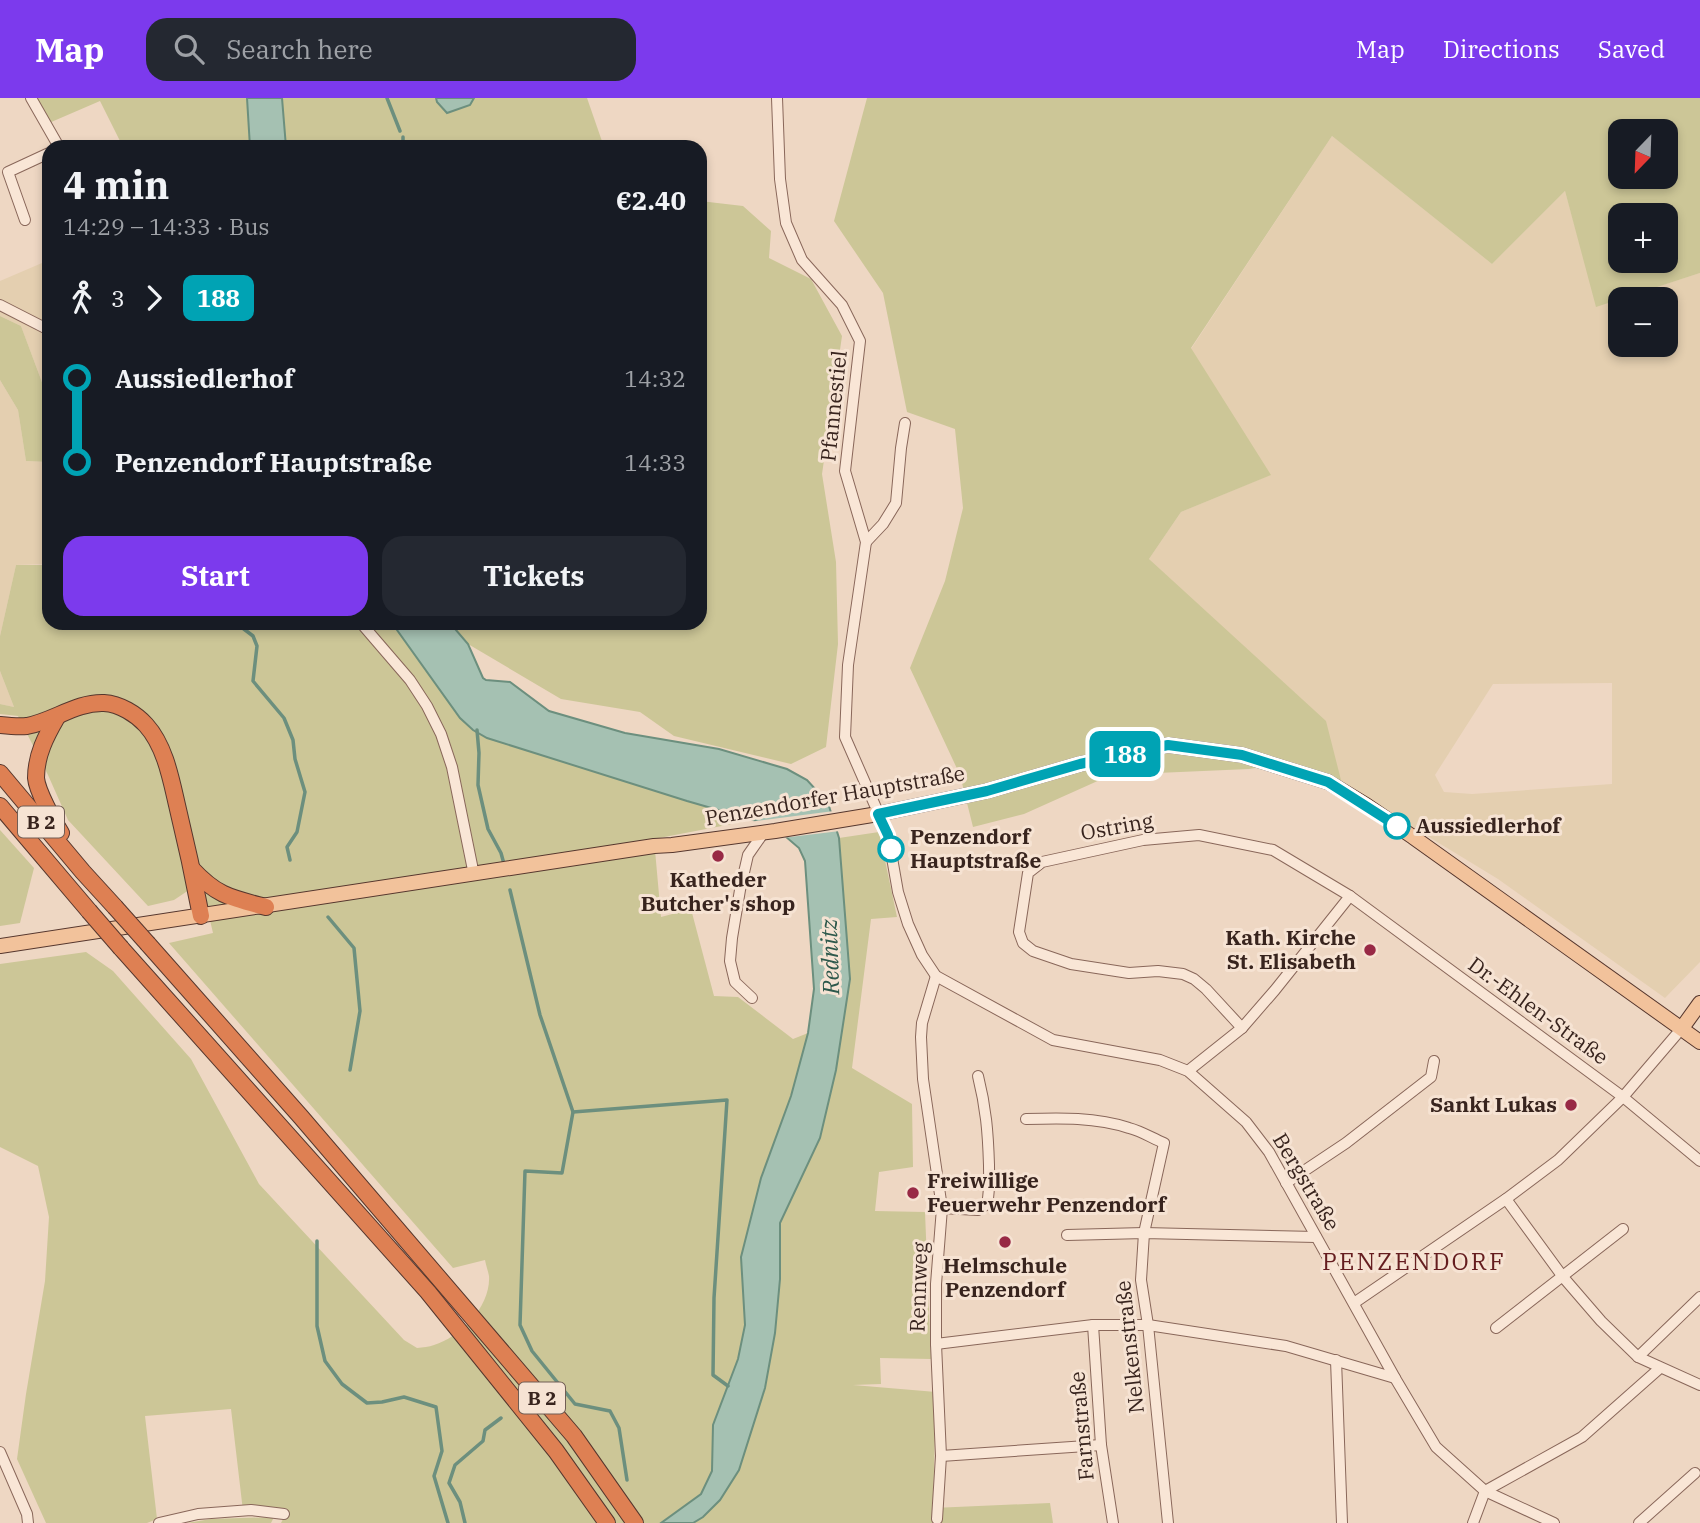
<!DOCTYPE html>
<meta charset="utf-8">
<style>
:root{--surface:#171b24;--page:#242831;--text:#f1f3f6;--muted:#9ea1a6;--accent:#7c3aed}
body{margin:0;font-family:"IBM Plex Serif",serif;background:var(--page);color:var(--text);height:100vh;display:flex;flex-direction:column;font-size:26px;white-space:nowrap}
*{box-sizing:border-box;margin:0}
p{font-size:23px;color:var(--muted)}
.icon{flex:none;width:38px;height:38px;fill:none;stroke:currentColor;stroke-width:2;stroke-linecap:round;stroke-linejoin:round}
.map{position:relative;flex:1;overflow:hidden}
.sheet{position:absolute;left:42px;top:42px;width:665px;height:490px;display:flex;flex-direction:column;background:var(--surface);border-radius:21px;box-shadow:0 4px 10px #0003}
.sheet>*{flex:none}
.badge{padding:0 14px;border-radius:10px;font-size:24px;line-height:46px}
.needle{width:46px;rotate:203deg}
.tools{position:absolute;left:1608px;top:21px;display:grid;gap:14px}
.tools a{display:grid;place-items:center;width:70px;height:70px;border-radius:14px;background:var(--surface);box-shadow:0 4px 10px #0003;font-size:35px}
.map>.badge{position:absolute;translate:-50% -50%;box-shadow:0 0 0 4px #fff}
.legs{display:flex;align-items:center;gap:10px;height:77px;padding:0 21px;font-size:23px}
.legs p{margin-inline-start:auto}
.summary{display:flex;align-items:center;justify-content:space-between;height:119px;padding:0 21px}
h1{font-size:38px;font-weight:700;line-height:52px}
.button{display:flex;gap:14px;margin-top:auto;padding:14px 21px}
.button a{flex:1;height:80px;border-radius:21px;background:var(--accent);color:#fff;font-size:28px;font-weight:700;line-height:80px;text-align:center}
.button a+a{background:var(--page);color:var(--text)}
ul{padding:0 21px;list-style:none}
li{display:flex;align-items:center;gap:24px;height:84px;font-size:26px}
li i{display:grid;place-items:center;width:10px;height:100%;margin:0 9px;background:currentColor}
li i::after{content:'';width:18px;height:18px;margin:-9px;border:5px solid;border-radius:50%;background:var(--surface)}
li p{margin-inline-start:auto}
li:first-child i{background:linear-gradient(#0000 50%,currentColor 0)}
li:last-child i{background:linear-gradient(currentColor 50%,#0000 0)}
header{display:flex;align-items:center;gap:42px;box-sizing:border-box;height:98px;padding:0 35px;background:var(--accent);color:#fff}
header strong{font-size:33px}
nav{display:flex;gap:38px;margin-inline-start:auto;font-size:24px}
.search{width:490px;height:63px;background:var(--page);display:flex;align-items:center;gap:18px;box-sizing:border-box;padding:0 24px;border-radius:21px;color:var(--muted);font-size:26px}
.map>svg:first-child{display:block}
.farmland{fill:#e4cfb0;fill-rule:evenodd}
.green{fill:#ccc697;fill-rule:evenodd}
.water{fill:#a5c1b2;stroke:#6c8f7e;stroke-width:2}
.pier{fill:#eed7c3}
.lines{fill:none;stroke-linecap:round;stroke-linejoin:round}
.stream{stroke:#6c8f7e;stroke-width:3.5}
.minor-casing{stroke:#89675a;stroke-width:12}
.major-casing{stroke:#56372e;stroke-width:16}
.highway-casing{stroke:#56372e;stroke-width:18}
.minor{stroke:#f9e6d6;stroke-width:10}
.major{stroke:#f2c29b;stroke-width:14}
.highway{stroke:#de8053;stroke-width:16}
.highway-bridge-casing{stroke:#56372e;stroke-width:18;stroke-linecap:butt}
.highway-bridge{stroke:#de8053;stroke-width:16}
.line-1-casing{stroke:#fff;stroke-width:16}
.line-1{stroke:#00a3b4;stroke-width:10}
.stop-1-dot{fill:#fff;stroke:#00a3b4;stroke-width:3.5}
.poi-dot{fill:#982945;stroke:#f6e3d3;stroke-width:2.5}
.labels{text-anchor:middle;stroke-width:6;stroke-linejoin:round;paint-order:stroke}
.shield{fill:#f6e3d3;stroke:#715d54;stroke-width:2}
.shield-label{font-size:19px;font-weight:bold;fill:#38241e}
.street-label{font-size:21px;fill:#38241e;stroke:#f6e3d3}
.stop-label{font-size:21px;font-weight:bold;fill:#38241e;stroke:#f6e3d3;text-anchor:start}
.poi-label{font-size:21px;font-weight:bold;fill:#38241e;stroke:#f6e3d3}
.water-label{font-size:23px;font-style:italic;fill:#2d584b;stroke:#f6e3d3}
.quarter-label{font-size:24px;letter-spacing:2px;fill:#651d1f;stroke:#f6e3d3}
</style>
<header>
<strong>Map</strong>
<div class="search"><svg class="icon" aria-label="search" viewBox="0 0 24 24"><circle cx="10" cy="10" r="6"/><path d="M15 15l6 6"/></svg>Search here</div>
<nav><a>Map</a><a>Directions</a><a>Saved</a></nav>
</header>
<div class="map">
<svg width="1700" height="1425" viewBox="0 0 1700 1425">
<rect width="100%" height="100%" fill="#eed7c3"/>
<g class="farmland">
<path d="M1332,38l160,128 73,-73 32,115 103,-33v689l-35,36 -167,-119 -156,-95 -193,-225 32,-47 89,-37 -79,-126zM1620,201h46v46h-46zM1612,585v101l-140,10 -28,-2 -9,-17 58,-91z"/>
<polygon points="49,162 49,303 21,228 0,218 0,183"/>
<polygon points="0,282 18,312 26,363 49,364 49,466 16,467 0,538"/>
<polygon points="0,573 14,609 0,606"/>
</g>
<g class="green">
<polygon points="34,0 247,0 250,49 123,49 100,3 49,25"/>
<polygon points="282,0 587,0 604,49 286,49"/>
<path d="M867,0h833v175l-104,34 -31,-116 -73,73 -160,-128 -141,212 80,127 -90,37 -32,47 177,162 16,63 -59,-21 -34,6 -138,6 -87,39 -51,13 -13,-52 -50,-107 35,-87 18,-73 -8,-79 -48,-17 -24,-119 -49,-72zM1620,33h46v46h-46zM1620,117h46v46h-46z"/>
<polygon points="700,103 743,108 771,133 769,160 811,181 842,238 822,376 836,464 838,546 826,649 791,666 674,638 640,614 561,601 468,546 450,525 700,525"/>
<polygon points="0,218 21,228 49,303 49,364 26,363 18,312 0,282"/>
<path d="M16,467h33v58h343l68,95 13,12 14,8 200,63 66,19 -99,19 7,78 30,-8 23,87 24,1 55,42 15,-6 -17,63 -30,82 -20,79 4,68 -7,34 -25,66 -1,46 -11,23 -40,29h-380l3,-6 -41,-6 -12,-102 -86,7 12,103 -10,4h-101l-29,-64 9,-65 19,-113 4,-64 -11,-51 -38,-19v-183l86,-12 27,19 78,88 68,125 145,156 13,8c6,-1 12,-1 17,-3 27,-8 57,-39 55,-69 -1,-5 -3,-11 -4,-16l-32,8 -284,-325 44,-10 -12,-51 -27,18 -26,6 -80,-86 -20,-45 -30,-59 -18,-2v-10l14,3 -14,-36v-35z"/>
<polygon points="0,732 34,770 20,825 0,828"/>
<polygon points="879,734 897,819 871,821 852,970 912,1006 913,1069 879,1074 875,1113 925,1114 931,1261 880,1260 881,1286 853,1287 936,1294 933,1410 1050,1405 1053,1425 693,1425 703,1419 739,1372 765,1290 775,1235 780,1181 780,1125 820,1040 836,972 850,881 839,740"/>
<polygon points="274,1419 271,1425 187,1425 211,1421"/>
</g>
<g class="water">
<polygon points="247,0 282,0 286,49 250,49"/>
<polygon points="436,0 474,0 470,7 447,15 437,4"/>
<polygon points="392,525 450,525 468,546 483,580 486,582 510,584 549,613 625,635 719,651 787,671 807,682 828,705 839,740 850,881 836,972 820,1040 780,1125 780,1181 775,1235 765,1290 739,1372 720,1402 703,1419 693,1425 661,1425 701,1396 712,1373 713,1327 738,1261 745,1227 741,1159 761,1080 791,998 808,935 814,891 805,763 799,750 778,732 753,722 687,703 487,640 473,632 460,620"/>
</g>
<polygon class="pier" points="834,713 840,733 782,740 776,735 748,724"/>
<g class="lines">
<g class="stream">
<polyline points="387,0 400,33"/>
<polyline points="397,49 403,43 403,39"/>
<polyline points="236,525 253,538 257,548 253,583 284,620 293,642 295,661 305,694 297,734 287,749 290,762"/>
<polyline points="477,632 479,655 478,687 488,731 501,755 504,766"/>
<polyline points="510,792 540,917 573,1014 562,1075 525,1073 520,1227 532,1253 575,1306 610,1313 619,1330 627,1382"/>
<polyline points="328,819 354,850 360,913 350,972"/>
<polyline points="573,1014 727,1002 714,1200 713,1277 728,1288"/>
<polyline points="317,1143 317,1228 325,1263 342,1286 367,1305 382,1304 404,1299 436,1309 442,1353 434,1378 448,1425"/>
<polyline points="465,1425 460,1404 449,1385 455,1367 483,1343 485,1332 501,1320"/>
</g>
<defs>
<g id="minor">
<polyline points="31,0 59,49"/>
<polyline points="777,0 780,81 786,125 802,162 842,207 860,243 845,373 866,444 848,567 845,639 888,737 898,794 908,826 922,857 936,878 1053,942 1160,962 1188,973 1246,1024 1269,1054 1395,1280 1436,1349 1485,1393 1554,1425"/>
<polyline points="25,122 8,74 49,55"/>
<polyline points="0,207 49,232"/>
<polyline points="866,444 883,426 896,405 901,350 905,325"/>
<polyline points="361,525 410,582 427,608 441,636 452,669 474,777"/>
<polyline points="936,878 922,925 921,939 923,981 942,1110 936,1186 936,1246 941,1358 937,1421"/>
<polyline points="752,900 735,884 730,863 732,840 740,792 748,757 764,734"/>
<polyline points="1242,930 1206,891 1194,881 1183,876 1158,873 1129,875 1071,866 1033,853 1023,845 1019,834 1028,775 1042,764 1143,742 1199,737 1273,752 1350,798 1623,999 1700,1063"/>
<polyline points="1188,973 1242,930 1275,892 1350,798"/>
<path d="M1026,1021c34,-1 70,-2 103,9 12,3 23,10 35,15l-20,90 -3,47 7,45 20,198"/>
<polyline points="1286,1085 1346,1045 1431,979 1434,963"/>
<polyline points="1506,1101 1563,1179 1601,1223 1638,1259 1700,1287"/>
<path d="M942,1110l36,2 9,-6c3,-13 2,-26 2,-39 -1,-33 -3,-57 -11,-89"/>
<polyline points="1067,1137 1144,1135 1316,1139"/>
<polyline points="1354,1205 1506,1101 1558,1062 1623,999 1682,930"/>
<polyline points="1093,1227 1101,1347 1113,1425"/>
<polyline points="1496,1230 1623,1131"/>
<polyline points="936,1246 1093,1227 1148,1227 1286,1248 1395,1280"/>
<polyline points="1638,1259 1700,1199"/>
<polyline points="1336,1262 1342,1425"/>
<polyline points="0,1354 27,1416 28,1425"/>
<polyline points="941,1358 1101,1347"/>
<polyline points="1485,1393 1582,1339 1660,1270"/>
<polyline points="159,1425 198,1416 251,1412 284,1416"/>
<polyline points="1473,1425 1485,1393"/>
<polyline points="1639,1425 1695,1375"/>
</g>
<g id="major">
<polyline points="0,848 654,748 672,747 775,733 878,716 987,693 1080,666 1168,647 1242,657 1328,684 1366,707 1413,739 1700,944"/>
<polyline points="1682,930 1700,905"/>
</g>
<g id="highway">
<path d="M57,619c-11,19 -21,38 -21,61 1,13 18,44 25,55"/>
<path d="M0,627c9,1 19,2 27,1 27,-5 49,-24 77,-23 16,1 32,11 42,22 19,21 25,54 31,80 9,37 17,74 24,111"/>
<polyline points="0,675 83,774 115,809"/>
<polyline points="0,708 89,813"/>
<path d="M192,771c25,27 39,29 74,38"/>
<polyline points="148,846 301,1019 574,1338 635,1425"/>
<polyline points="121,850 428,1194 556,1353 607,1425"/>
</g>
</defs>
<use href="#minor" class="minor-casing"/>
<use href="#major" class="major-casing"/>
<use href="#highway" class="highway-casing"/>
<use href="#minor" class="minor"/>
<use href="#major" class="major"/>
<use href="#highway" class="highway"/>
<defs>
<g id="highway-bridge">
<polyline points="115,809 148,846"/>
<polyline points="89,813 121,850"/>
</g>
</defs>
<use href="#highway-bridge" class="highway-bridge-casing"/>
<use href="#highway-bridge" class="highway-bridge"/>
</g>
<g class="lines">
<defs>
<polyline id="line-1" points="891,751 888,737 878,716 987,693 1080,666 1168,647 1242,657 1328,684 1397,728"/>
</defs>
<use href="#line-1" class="line-1-casing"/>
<use href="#line-1" class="line-1"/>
</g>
<g class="stop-1-dot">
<circle cx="1397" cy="728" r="12"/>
<circle cx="891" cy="751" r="12"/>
</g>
<g class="poi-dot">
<circle cx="718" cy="758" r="7"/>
<circle cx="1370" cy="852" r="7"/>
<circle cx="1571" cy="1007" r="7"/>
<circle cx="913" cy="1095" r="7"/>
<circle cx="1005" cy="1144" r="7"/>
</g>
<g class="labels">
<g class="shield">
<rect x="18" y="708.5" width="46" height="31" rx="5"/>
<rect x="519" y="1284.5" width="46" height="31" rx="5"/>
</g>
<g class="shield-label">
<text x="41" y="731">B 2</text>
<text x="542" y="1307">B 2</text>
</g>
<g class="street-label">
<text transform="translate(834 308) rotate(-84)" y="7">Pfannestiel</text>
<text transform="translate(835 698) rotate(-10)" y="7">Penzendorfer Hauptstraße</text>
<text transform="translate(1117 729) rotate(-10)" y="7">Ostring</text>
<text transform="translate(1538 913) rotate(36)" y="7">Dr.-Ehlen-Straße</text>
<text transform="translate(1306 1084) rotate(59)" y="7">Bergstraße</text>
<text transform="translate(919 1189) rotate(-88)" y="7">Rennweg</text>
<text transform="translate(1130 1249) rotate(-96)" y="7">Nelkenstraße</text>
<text transform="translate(1082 1328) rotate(-95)" y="7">Farnstraße</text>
</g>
<g class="stop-label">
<text x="1416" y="735">Aussiedlerhof</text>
<text x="910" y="746">Penzendorf<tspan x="910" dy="24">Hauptstraße</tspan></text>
</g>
<g class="poi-label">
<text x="718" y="789">Katheder<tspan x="718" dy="24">Butcher's shop</tspan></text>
<text x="1356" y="847" text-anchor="end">Kath. Kirche<tspan x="1356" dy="24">St. Elisabeth</tspan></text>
<text x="1557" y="1014" text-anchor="end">Sankt Lukas</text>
<text x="927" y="1090" text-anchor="start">Freiwillige<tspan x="927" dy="24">Feuerwehr Penzendorf</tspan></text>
<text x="1005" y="1175">Helmschule<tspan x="1005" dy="24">Penzendorf</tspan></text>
</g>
<g class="water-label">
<text transform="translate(830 859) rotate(-92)" y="8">Rednitz</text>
</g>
<g class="quarter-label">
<text x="1414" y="1172">PENZENDORF</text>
</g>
</g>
</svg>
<div class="tools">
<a><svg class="needle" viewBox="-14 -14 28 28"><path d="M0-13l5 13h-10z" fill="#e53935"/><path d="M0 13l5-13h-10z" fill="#9ea1a6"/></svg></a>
<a>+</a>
<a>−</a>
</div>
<b class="badge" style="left:1125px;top:656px;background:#00a3b4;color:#fff">188</b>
<section class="sheet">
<div class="summary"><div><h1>4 min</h1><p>14:29 – 14:33 · Bus</p></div><b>€2.40</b></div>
<div class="legs"><svg class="icon" aria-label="walk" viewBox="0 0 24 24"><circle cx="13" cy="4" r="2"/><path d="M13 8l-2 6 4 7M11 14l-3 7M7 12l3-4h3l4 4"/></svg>3<svg class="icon" aria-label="forward" viewBox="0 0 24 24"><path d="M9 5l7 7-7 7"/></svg><b class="badge" style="background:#00a3b4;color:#fff">188</b></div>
<ul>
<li><i style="color:#00a3b4"></i><b>Aussiedlerhof</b><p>14:32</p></li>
<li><i style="color:#00a3b4"></i><b>Penzendorf Hauptstraße</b><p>14:33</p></li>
</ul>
<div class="button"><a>Start</a><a>Tickets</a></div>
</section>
</div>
